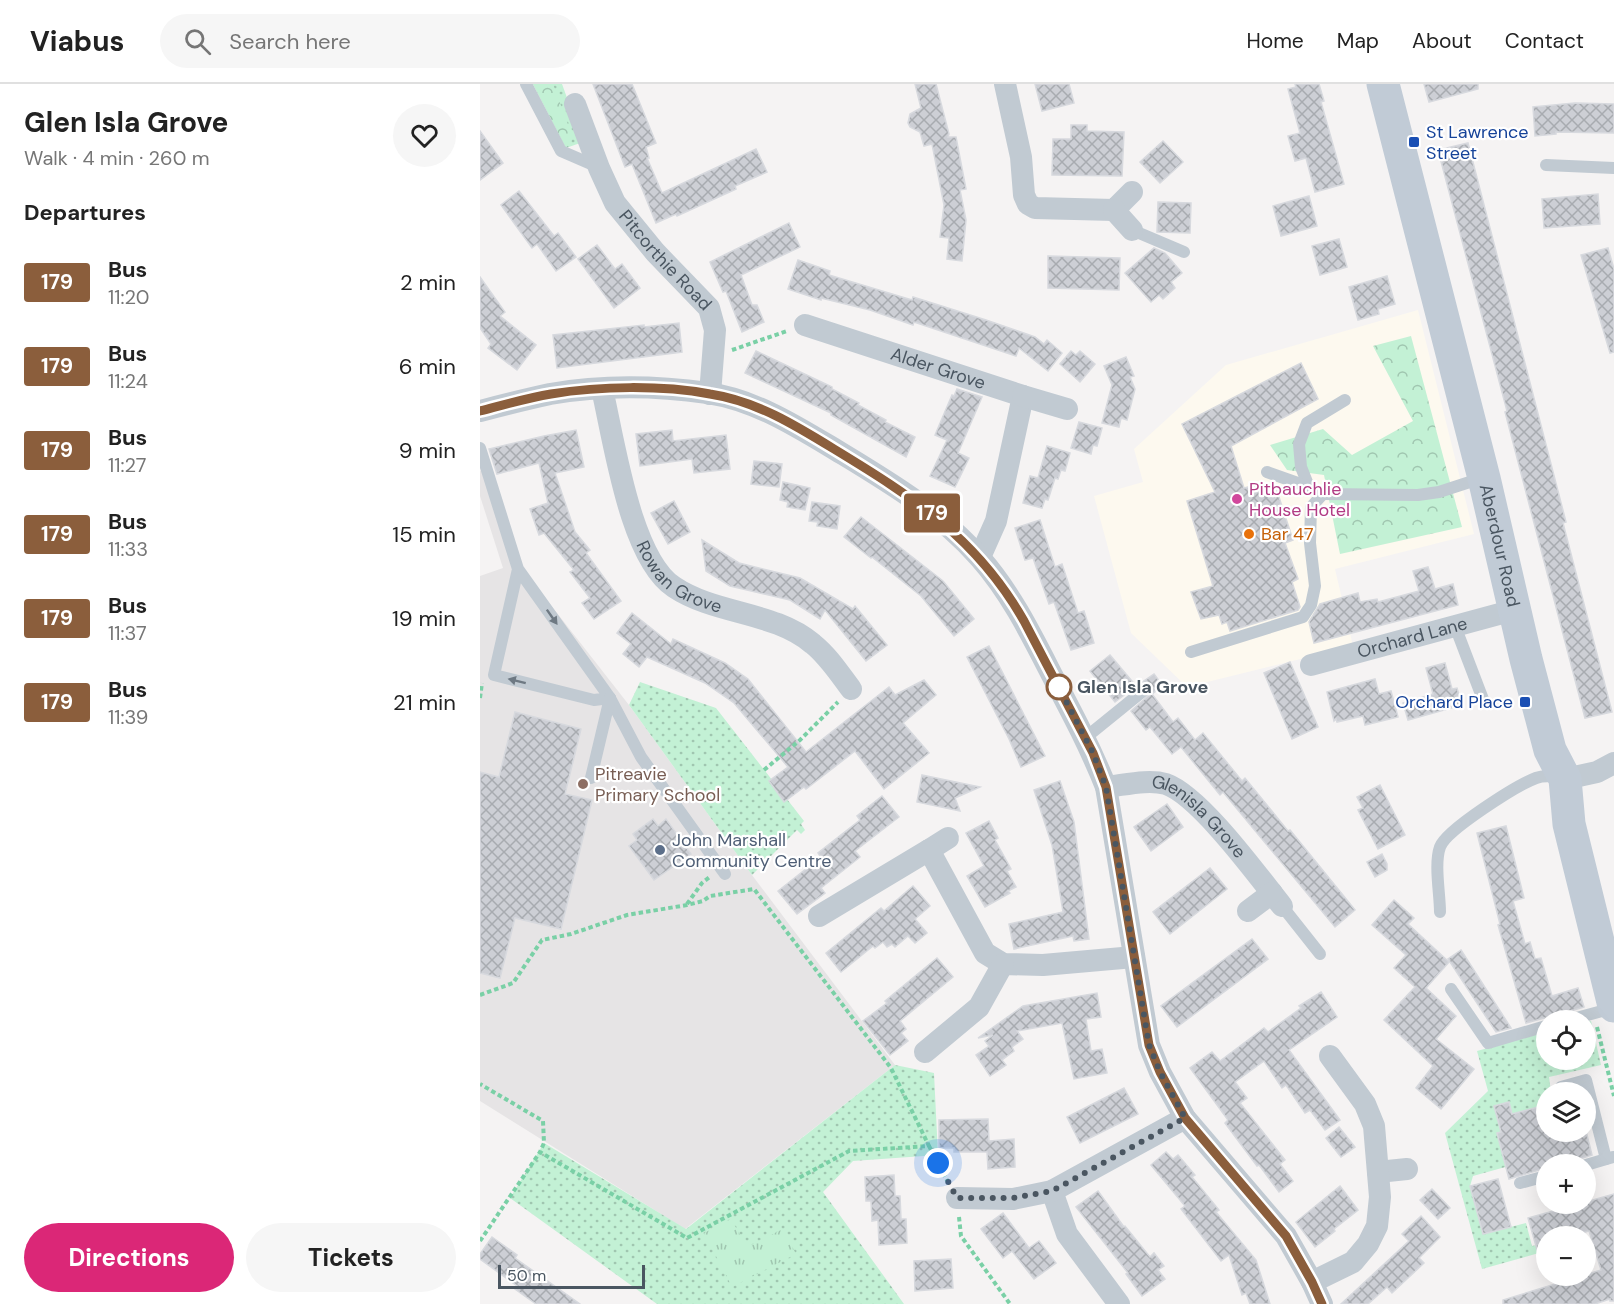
<!DOCTYPE html>
<meta charset="utf-8">
<style>
:root{--surface:#fff;--page:#f6f6f6;--text:#222;--muted:#767676;--line:#e0e0e0;--accent:#db2777}
body{margin:0;font-family:"DM Sans",sans-serif;background:var(--page);color:var(--text);height:100vh;display:flex;flex-direction:column;font-size:22px;white-space:nowrap}
*{box-sizing:border-box;margin:0}
p{font-size:20px;color:var(--muted)}
.icon{flex:none;width:33px;height:33px;fill:none;stroke:currentColor;stroke-width:2;stroke-linecap:round;stroke-linejoin:round}
.map{position:relative;flex:1;overflow:hidden}
.side{display:flex;flex-direction:column;background:var(--surface);width:480px}
.side>*{flex:none}
.badge{padding:0 12px;border-radius:4px;font-size:21px;line-height:39px}
.tools{position:absolute;left:1056px;top:926px;display:grid;gap:12px}
.tools a{display:grid;place-items:center;width:60px;height:60px;border-radius:50%;background:var(--surface);box-shadow:0 6px 24px #0002;font-size:30px}
.scale{position:absolute;left:18px;bottom:15px;width:147px;box-sizing:border-box;padding-left:6px;border:3px solid #4a5661;border-top:0;font-size:16px;line-height:21px;white-space:nowrap;color:#4a5661;-webkit-text-stroke:4px #fff;paint-order:stroke}
.you{position:absolute;width:30px;height:30px;margin:-15px;border:4px solid #fff;border-radius:50%;background:#1a73e8;box-shadow:0 0 0 9px #1a73e833}
.map>.badge{position:absolute;translate:-50% -50%;box-shadow:0 0 0 3px #fff}
h2{padding:0 24px;font-size:22px;line-height:54px}
.round{display:grid;place-items:center;flex:none;width:63px;height:63px;border-radius:32px;background:var(--page)}
.overview{display:flex;align-items:center;justify-content:space-between;height:102px;padding:0 24px}
h1{font-size:28px;font-weight:700;line-height:45px}
.primary-button{display:flex;gap:12px;margin-top:auto;padding:12px 24px}
.primary-button a{flex:1;height:69px;border-radius:36px;background:var(--accent);color:#fff;font-size:24px;font-weight:700;line-height:69px;text-align:center}
.primary-button a+a{background:var(--page);color:var(--text)}
ul{padding:0;list-style:none}
li{display:flex;align-items:center;gap:18px;height:84px;padding:0 24px}
li div{flex:1}
li b{display:block;font-size:22px}
li em{font-style:normal}
li .badge{min-width:66px;font-weight:700;text-align:center}
header{display:flex;align-items:center;gap:36px;box-sizing:border-box;height:84px;padding:0 30px;background:var(--surface);border-bottom:2px solid var(--line)}
header strong{font-size:28px}
nav{display:flex;gap:33px;margin-inline-start:auto;font-size:21px}
.search{width:420px;height:54px;background:var(--page);display:flex;align-items:center;gap:15px;box-sizing:border-box;padding:0 21px;border-radius:33px;color:var(--muted);font-size:22px}
main{display:flex;flex:1;min-height:0}
.map>svg:first-child{display:block}
.commercial{fill:#fdf9ef}
.education{fill:#e6e4e5}
.grass{fill:url(#grass-dots)}
.forest{fill:url(#forest-crowns)}
.park{fill:url(#park-tufts)}
.building{fill:url(#building-cross-hatch);stroke:#d7d9de;stroke-width:1.5}
.lines{fill:none;stroke-linecap:round;stroke-linejoin:round}
.path{stroke:#7ad0a6;stroke-width:4;stroke-dasharray:4.5 3;stroke-linecap:butt}
.lane{stroke:#c1cad2;stroke-width:12}
.street{stroke:#c1cad2;stroke-width:22}
.secondary{stroke:#c1cbd6;stroke-width:33}
.oneway{fill:#6e7983}
.line-casing{stroke:#fff;stroke-width:14}
.line{stroke:#8b5e3c;stroke-width:9}
.walk{stroke:#4a5661;stroke-width:6;stroke-dasharray:0 10.8}
.transit-dot{fill:#1a4fb4;stroke:#fff;stroke-width:2}
.hotel-dot{fill:#d1479c;stroke:#fff;stroke-width:2}
.food-dot{fill:#e8710a;stroke:#fff;stroke-width:2}
.stop-dot{fill:#fff;stroke:#8b5e3c;stroke-width:3}
.education-dot{fill:#8d6e63;stroke:#fff;stroke-width:2}
.service-dot{fill:#5c6f8a;stroke:#fff;stroke-width:2}
.labels{text-anchor:middle;stroke-width:4.5;stroke-linejoin:round;paint-order:stroke}
.transit-label{font-size:18px;fill:#164399;stroke:#fff;text-anchor:start}
.street-label{font-size:18px;fill:#4a5661;stroke:#fff}
.hotel-label{font-size:18px;fill:#b23c85;stroke:#fff;text-anchor:start}
.food-label{font-size:18px;fill:#c56008;stroke:#fff;text-anchor:start}
.stop-label{font-size:18px;font-weight:bold;fill:#4a5661;stroke:#fff;text-anchor:start}
.education-label{font-size:18px;fill:#785e54;stroke:#fff;text-anchor:start}
.service-label{font-size:18px;fill:#4e5e75;stroke:#fff;text-anchor:start}
</style>
<header>
<strong>Viabus</strong>
<div class="search"><svg class="icon" aria-label="search" viewBox="0 0 24 24"><circle cx="10" cy="10" r="6"/><path d="M15 15l6 6"/></svg>Search here</div>
<nav><a>Home</a><a>Map</a><a>About</a><a>Contact</a></nav>
</header>
<main>
<section class="side">
<div class="overview"><div><h1>Glen Isla Grove</h1><p>Walk · 4 min · 260 m</p></div><a class="round"><svg class="icon" aria-label="heart" viewBox="0 0 24 24"><path d="M12 20l-8-8c-3-5 5-10 8-4 3-6 11-1 8 4z"/></svg></a></div>
<h2>Departures</h2>
<ul>
<li><span class="badge" style="background:#8b5e3c;color:#fff">179</span><div><b>Bus</b><p>11:20</p></div><em>2 min</em></li>
<li><span class="badge" style="background:#8b5e3c;color:#fff">179</span><div><b>Bus</b><p>11:24</p></div><em>6 min</em></li>
<li><span class="badge" style="background:#8b5e3c;color:#fff">179</span><div><b>Bus</b><p>11:27</p></div><em>9 min</em></li>
<li><span class="badge" style="background:#8b5e3c;color:#fff">179</span><div><b>Bus</b><p>11:33</p></div><em>15 min</em></li>
<li><span class="badge" style="background:#8b5e3c;color:#fff">179</span><div><b>Bus</b><p>11:37</p></div><em>19 min</em></li>
<li><span class="badge" style="background:#8b5e3c;color:#fff">179</span><div><b>Bus</b><p>11:39</p></div><em>21 min</em></li>
</ul>
<div class="primary-button"><a>Directions</a><a>Tickets</a></div>
</section>
<div class="map">
<svg width="1134" height="1220" viewBox="0 0 1134 1220">
<defs>
<pattern id="grass-dots" width="8" height="8" patternUnits="userSpaceOnUse" patternTransform="scale(1.5)"><rect width="8" height="8" fill="#c3f1d5"/><path d="M2 2h.1M6 6h.1" fill="none" stroke="#a0c6b0" stroke-width="1.8" stroke-linecap="round"/></pattern>
<pattern id="forest-crowns" width="20" height="18" patternUnits="userSpaceOnUse" patternTransform="scale(1.5)"><rect width="20" height="18" fill="#c3f1d5"/><path d="M2 6a3 3 0 1 1 6 0M12 15a3 3 0 1 1 6 0" fill="none" stroke="#a0c6b0"/></pattern>
<pattern id="park-tufts" width="24" height="20" patternUnits="userSpaceOnUse" patternTransform="scale(1.5)"><rect width="24" height="20" fill="#c3f1d5"/><path d="M3 7l-1-3M5 7V3M7 7l1-3M15 17l-1-3M17 17v-4M19 17l1-3" fill="none" stroke="#a0c6b0"/></pattern>
<pattern id="building-cross-hatch" width="8" height="8" patternUnits="userSpaceOnUse" patternTransform="scale(1.5)"><rect width="8" height="8" fill="#cdcfd5"/><path d="M0 0l8 8M0 8l8-8" fill="none" stroke="#a8abb0"/></pattern>
</defs>
<rect width="100%" height="100%" fill="#f5f3f3"/>
<polygon class="commercial" points="938,226 994,450 855,485 873,562 707,603 651,549 614,412 663,398 654,365 746,281"/>
<polygon class="education" points="9,384 41,483 149,621 272,791 415,981 205,1145 0,1017 0,492 23,484 0,412 0,387"/>
<g class="grass">
<polygon points="53,0 82,0 103,58 86,64"/>
<polygon points="160,598 236,624 324,737 321,740 325,746 321,750 317,746 272,791 149,621"/>
<polygon points="1111,937 1121,981 1069,993 1071,1008 1066,1008 1066,1021 1032,1030 1028,1018 1015,1022 1021,1048 1017,1049 1024,1077 1029,1082 993,1092 990,1102 1003,1150 1046,1139 1052,1162 1066,1159 1066,1167 1002,1185 965,1049 1008,1007 997,967 1066,948 1066,975 1106,975 1106,938"/>
<polygon points="415,981 454,989 458,1071 373,1077 343,1108 424,1220 177,1220 30,1114 64,1059 206,1145"/>
</g>
<g class="forest">
<polygon points="53,0 73,0 93,54 86,64"/>
<polygon points="931,252 982,443 860,470 844,391 807,386 790,361 843,345 872,371 933,337 893,262"/>
</g>
<polygon class="park" points="251,1135 267,1163 303,1145 316,1170 252,1203 224,1149"/>
<g class="building">
<polygon points="113,0 152,0 176,59 166,63 169,74 167,74 182,109 276,65 287,88 255,102 256,105 197,132 196,130 176,139 152,80 145,83"/>
<polygon points="435,0 456,0 469,50 468,53 476,53 486,105 480,106 486,136 482,177 467,175 469,154 460,153 464,121 452,60 444,62 440,48 430,43 428,39 430,30 441,24"/>
<polygon points="555,0 589,0 594,19 562,27"/>
<polygon points="815,0 839,0 844,17 841,18 864,100 835,108 826,74 815,77 808,52 820,49 808,5 816,3"/>
<polygon points="944,0 998,0 998,5 949,18"/>
<polygon points="1095,19 1134,20 1134,49 1076,48 1076,50 1055,52 1053,23"/>
<polygon points="591,41 607,41 607,47 644,48 642,92 572,91 573,55 591,55"/>
<polygon points="0,47 23,79 0,96"/>
<polygon points="683,57 703,78 680,99 660,78"/>
<polygon points="988,59 1086,438 1083,439 1132,628 1105,634 1025,328 1027,327 958,66"/>
<polygon points="39,107 74,152 78,149 96,173 76,187 57,160 52,164 21,121"/>
<polygon points="1118,110 1120,140 1064,144 1062,115"/>
<polygon points="829,112 837,142 801,152 793,122"/>
<polygon points="678,118 711,119 710,149 677,148"/>
<polygon points="309,139 320,163 261,191 272,221 277,221 284,238 262,248 246,207 243,208 230,178"/>
<polygon points="859,155 867,183 840,191 832,162"/>
<polygon points="117,161 135,185 142,180 160,204 134,224 98,175"/>
<polygon points="674,164 685,169 702,189 691,198 695,204 683,215 679,211 671,218 645,189"/>
<polygon points="1128,164 1134,185 1134,268 1130,269 1101,171"/>
<polygon points="568,172 640,174 639,206 568,204"/>
<polygon points="318,176 350,187 349,191 432,216 433,213 506,236 555,253 564,260 567,256 582,269 568,287 539,264 536,272 434,238 433,241 390,226 341,214 341,216 308,205"/>
<polygon points="907,192 915,220 898,225 899,230 878,236 869,203"/>
<polygon points="0,193 25,228 20,232 56,261 37,286 8,264 11,260 0,244"/>
<polygon points="199,239 202,268 77,284 73,251 164,241 164,243"/>
<polygon points="276,267 352,303 352,305 379,319 378,321 406,336 405,338 435,353 426,373 351,331 351,329 265,289"/>
<polygon points="591,267 596,271 600,267 615,280 600,298 580,280"/>
<polygon points="646,273 654,292 650,293 655,305 647,336 641,334 639,343 622,339 632,301 624,282"/>
<polygon points="821,279 838,315 751,362 764,404 777,401 781,412 797,407 813,456 805,459 818,495 812,498 820,523 818,526 750,547 747,538 742,540 739,531 721,535 711,508 733,502 707,417 735,408 702,340"/>
<polygon points="477,305 502,313 478,369 489,374 475,403 450,392 467,356 455,351 472,311 474,312"/>
<polygon points="599,338 622,344 617,362 613,361 611,370 591,364"/>
<polygon points="96,346 104,383 75,389 95,448 110,466 106,469 141,517 114,535 102,519 110,514 90,488 94,486 64,449 59,451 50,425 68,419 59,379 17,390 9,365 64,352"/>
<polygon points="192,346 193,357 246,351 250,385 214,389 212,375 160,382 156,350"/>
<polygon points="567,362 590,369 585,387 581,386 578,395 575,394 568,416 565,415 562,424 543,419 550,392 558,394"/>
<polygon points="274,377 302,380 299,403 271,400"/>
<polygon points="303,398 330,404 325,426 307,423 308,418 300,416"/>
<polygon points="194,417 210,448 188,460 171,429"/>
<polygon points="332,418 360,422 357,445 337,442 338,438 329,437"/>
<polygon points="381,433 463,497 494,535 474,552 441,512 392,473 391,474 364,453"/>
<polygon points="560,436 575,483 582,480 598,529 604,527 614,559 591,566 574,518 569,520 553,474 545,476 535,444"/>
<polygon points="222,456 259,479 320,494 373,525 375,522 407,561 386,577 345,526 340,535 310,516 250,502 226,487"/>
<polygon points="948,483 955,505 973,500 978,521 834,559 829,538 840,520 878,509 880,518 897,515 898,518 939,507 933,487"/>
<polygon points="152,529 191,560 193,555 245,579 268,595 326,668 409,603 415,611 444,596 456,611 423,639 449,669 404,705 375,667 326,705 324,703 304,718 289,697 308,683 254,619 225,599 167,573 159,583 143,570 151,560 137,549"/>
<polygon points="509,562 565,672 541,683 529,655 487,573"/>
<polygon points="630,571 656,602 635,618 610,587"/>
<polygon points="810,578 838,643 812,655 784,589"/>
<polygon points="965,579 972,605 977,604 982,621 928,636 923,619 953,610 946,584"/>
<polygon points="674,590 683,602 672,610 693,638 698,634 715,656 723,649 762,697 765,694 808,747 810,746 875,826 855,843 743,708 740,711 701,663 692,670 670,643 666,646 651,627 670,610 669,601 661,599"/>
<polygon points="895,595 899,610 911,607 918,633 885,641 883,632 857,638 856,635 854,637 847,608"/>
<polygon points="35,628 101,645 85,710 112,716 81,845 35,834 20,894 0,889 0,688 19,693"/>
<polygon points="442,691 500,703 475,714 480,727 437,718"/>
<polygon points="580,697 594,738 609,855 594,857 593,852 534,865 529,840 583,828 572,761 554,706"/>
<polygon points="900,701 925,751 898,765 878,726 883,724 877,713"/>
<polygon points="402,712 419,733 375,767 380,773 341,804 345,809 317,830 298,807 341,773 338,769 380,736 377,732"/>
<polygon points="687,720 703,743 671,767 654,743"/>
<polygon points="173,735 178,742 186,735 211,770 174,796 149,762 157,756 153,750"/>
<polygon points="509,737 518,754 515,756 531,785 527,787 536,803 528,807 530,809 505,823 487,792 504,782 486,749"/>
<polygon points="1026,742 1044,814 1033,817 1045,860 1050,858 1055,875 1061,874 1072,912 1098,904 1104,923 1087,928 1081,933 1072,936 1064,934 1046,939 1018,841 1020,840 997,749"/>
<polygon points="902,770 907,780 907,786 895,793 887,778"/>
<polygon points="730,784 747,805 690,850 673,828"/>
<polygon points="433,802 450,822 435,835 447,849 435,859 428,852 415,863 412,860 407,863 403,858 395,864 393,862 361,888 346,869 401,824 404,827"/>
<polygon points="914,816 934,834 928,840 969,878 946,904 976,932 956,955 994,985 961,1025 936,1004 953,982 904,936 935,903 914,884 926,871 892,841"/>
<polygon points="772,855 788,875 697,943 681,922"/>
<polygon points="981,866 1031,944 1016,948 968,875"/>
<polygon points="457,874 473,893 420,937 426,945 421,949 428,957 410,971 383,937 407,919 405,917"/>
<polygon points="841,908 857,933 809,966 860,1036 845,1046 830,1026 825,1029 806,1001 802,1004 784,977 755,998 767,1014 760,1019 805,1076 800,1080 813,1097 799,1108 779,1081 777,1082 745,1039 748,1036 710,984 732,968 740,977 784,944 788,948 821,924 819,922"/>
<polygon points="617,909 621,933 606,935 611,967 622,965 627,989 594,995 582,939 537,947 543,955 532,963 534,967 522,976 526,981 510,992 496,971 509,962 505,957 513,951 498,954 543,922"/>
<polygon points="644,1004 658,1030 600,1059 587,1033"/>
<polygon points="1029,1018 1032,1030 1066,1021 1066,1047 1106,1047 1112,1071 1084,1080 1066,1080 1066,1084 1029,1095 1017,1049 1021,1048 1014,1022"/>
<polygon points="508,1035 509,1057 534,1055 535,1083 508,1085 507,1068 474,1068 474,1064 459,1064 459,1036"/>
<polygon points="859,1043 875,1063 861,1073 846,1054"/>
<polygon points="686,1068 693,1075 698,1071 715,1091 712,1093 739,1126 736,1128 776,1176 790,1220 770,1220 766,1209 762,1211 749,1171 741,1177 701,1125 705,1122 671,1081"/>
<polygon points="414,1091 415,1112 420,1112 421,1135 426,1135 427,1159 399,1161 398,1136 392,1137 391,1117 386,1117 385,1093"/>
<polygon points="1018,1095 1031,1143 1003,1150 990,1102"/>
<polygon points="860,1102 878,1126 854,1145 855,1147 835,1163 816,1138"/>
<polygon points="952,1105 970,1124 958,1135 940,1116"/>
<polygon points="618,1107 644,1143 645,1142 670,1173 674,1169 684,1182 678,1186 685,1195 662,1212 646,1190 648,1189 596,1123"/>
<polygon points="1134,1110 1134,1217 1130,1217 1130,1215 1115,1220 1023,1220 1023,1216 1121,1186 1109,1147 1091,1152 1066,1152 1066,1182 1062,1183 1048,1134"/>
<polygon points="523,1129 549,1164 559,1157 576,1179 554,1195 532,1167 523,1174 501,1145"/>
<polygon points="941,1132 960,1153 939,1174 944,1179 912,1209 907,1203 888,1220 861,1220 929,1157 922,1150"/>
<polygon points="12,1153 37,1171 35,1174 100,1220 56,1220 35,1205 37,1202 0,1175 0,1170"/>
<polygon points="471,1175 473,1204 435,1207 434,1177"/>
</g>
<g class="lines">
<g class="path">
<polyline points="252,266 307,247"/>
<polyline points="0,614 2,599"/>
<polyline points="284,686 320,656 358,618"/>
<polyline points="207,820 222,799 231,792"/>
<polyline points="0,911 33,899 62,856 91,850 147,831 207,821 223,817 230,812 274,805 411,984 449,1062 369,1067 207,1154 60,1068 64,1059 63,1037 0,1000"/>
<polyline points="1117,943 1134,1012"/>
<polyline points="449,1062 468,1098"/>
<polyline points="479,1133 481,1152 530,1220"/>
<polyline points="0,1157 60,1068"/>
</g>
<g class="lane">
<polyline points="46,0 81,67 118,83"/>
<polyline points="1066,81 1134,84"/>
<polyline points="652,146 704,168"/>
<polyline points="865,316 827,339 819,360 821,383 829,403 843,410 938,411 959,408 1002,394"/>
<polyline points="0,364 38,485 130,614 114,616 14,591 38,485"/>
<polyline points="787,388 829,403"/>
<polyline points="975,542 1004,618"/>
<polyline points="711,568 823,533 831,521 835,502 830,459 831,423 843,410"/>
<polyline points="130,614 161,673 245,790"/>
<polyline points="605,654 663,607"/>
<polyline points="111,694 130,614"/>
<polyline points="802,822 840,870"/>
<path d="M960,828c0,-18 -6,-48 0,-65 6,-17 77,-62 96,-69 8,-3 14,-2 22,-1"/>
<polyline points="971,905 1008,959 1066,942"/>
<polyline points="1089,936 1133,924"/>
<polyline points="1081,1003 1106,996 1126,1075"/>
<polyline points="1106,1081 1133,1073"/>
<polyline points="1040,1099 1066,1092"/>
</g>
<g class="street">
<polyline points="525,0 541,73 544,111 548,120 555,124 634,126 652,108"/>
<path id="s1" d="M95,20l24,64 16,35 40,49 54,56 6,22 -5,64"/>
<polyline points="634,126 652,146"/>
<path id="s2" d="M325,241l218,71 -27,125 -16,36"/>
<path id="s3" d="M122,305c12,51 28,169 72,198 42,28 100,24 139,57 15,12 26,29 38,45"/>
<polyline points="543,312 587,325"/>
<path d="M0,327c23,-6 47,-12 70,-17 51,-9 108,-8 158,-1 47,7 88,33 128,57 51,31 104,62 144,108 31,35 52,78 73,119 19,36 38,72 53,110l43,258 11,27 25,46 101,118 26,46 10,22"/>
<path id="s4" d="M831,581l203,-55"/>
<polyline points="1085,695 1117,688 1134,679"/>
<path id="s5" d="M626,703c19,-2 42,-8 60,-3 34,12 92,92 116,122"/>
<polyline points="449,766 468,754"/>
<polyline points="768,827 792,809"/>
<polyline points="339,832 449,766 505,869 523,880 563,881 654,873"/>
<polyline points="445,968 499,923 523,880"/>
<polyline points="898,1088 927,1085"/>
<polyline points="572,1107 587,1150 639,1220"/>
<polyline points="477,1114 533,1115 572,1107 705,1034"/>
<polyline points="832,1198 873,1178 888,1160 897,1142 900,1113 894,1042 885,1020 850,972"/>
</g>
<path class="secondary" id="s6" d="M903,0l101,394 42,181 24,91 15,29 4,45 45,182"/>
</g>
<defs><path id="oneway-solid" d="M-6-.8H1V-3.2L6.5 0L1 3.2V.8H-6Z" transform="scale(1.5)"/></defs>
<g class="oneway">
<use href="#oneway-solid" transform="translate(72 533) rotate(55)"/>
<use href="#oneway-solid" transform="translate(37 597) rotate(-166)"/>
</g>
<g class="lines">
<defs>
<path id="line" d="M0,327c23,-6 47,-13 71,-17 49,-8 110,-9 159,0 46,7 85,31 124,55 79,48 143,89 190,172l69,132 13,34 43,258 11,27 25,46 101,118 26,46 10,22"/>
</defs>
<use href="#line" class="line-casing"/>
<use href="#line" class="line"/>
<polyline class="walk" points="458,1079 477,1114 533,1114 572,1107 705,1034 680,988 669,961 626,703 613,669 575,596 579,603"/>
</g>
<g class="transit-dot">
<rect x="928" y="52" width="12" height="12" rx="3"/>
<rect x="1039" y="612" width="12" height="12" rx="3"/>
</g>
<circle class="hotel-dot" cx="757" cy="415" r="6"/>
<circle class="food-dot" cx="769" cy="450" r="6"/>
<circle class="stop-dot" cx="579" cy="603" r="12"/>
<circle class="education-dot" cx="103" cy="700" r="6"/>
<circle class="service-dot" cx="180" cy="766" r="6"/>
<g class="labels">
<g class="transit-label">
<text x="946" y="54">St Lawrence<tspan x="946" dy="21">Street</tspan></text>
<text x="1033" y="624" text-anchor="end">Orchard Place</text>
</g>
<g class="street-label">
<text dy="6" stroke="none"><textPath href="#s1" startOffset="183">Pitcorthie Road</textPath></text>
<text dy="6" stroke="none"><textPath href="#s2" startOffset="140">Alder Grove</textPath></text>
<text dy="6" stroke="none"><textPath href="#s6" startOffset="476">Aberdour Road</textPath></text>
<text dy="6" stroke="none"><textPath href="#s3" startOffset="212">Rowan Grove</textPath></text>
<text dy="6" stroke="none"><textPath href="#s4" startOffset="105">Orchard Lane</textPath></text>
<text dy="6" stroke="none"><textPath href="#s5" startOffset="106">Glenisla Grove</textPath></text>
</g>
<g class="hotel-label">
<text x="769" y="411">Pitbauchlie<tspan x="769" dy="21">House Hotel</tspan></text>
</g>
<g class="food-label">
<text x="781" y="456">Bar 47</text>
</g>
<g class="stop-label">
<text x="597" y="609">Glen Isla Grove</text>
</g>
<g class="education-label">
<text x="115" y="696">Pitreavie<tspan x="115" dy="21">Primary School</tspan></text>
</g>
<g class="service-label">
<text x="192" y="762">John Marshall<tspan x="192" dy="21">Community Centre</tspan></text>
</g>
</g>
</svg>
<div class="tools">
<a><svg class="icon" aria-label="locate" viewBox="0 0 24 24"><circle cx="12" cy="12" r="6"/><path d="M12 2v4M12 18v4M2 12h4M18 12h4"/></svg></a>
<a><svg class="icon" aria-label="layers" viewBox="0 0 24 24"><path d="M12 4l9 5-9 5-9-5zM3 14l9 5 9-5"/></svg></a>
<a>+</a>
<a>−</a>
</div>
<div class="scale">50 m</div>
<div class="you" style="left:458px;top:1079px"></div>
<b class="badge" style="left:452px;top:429px;background:#8b5e3c;color:#fff">179</b>
</div>
</main>
